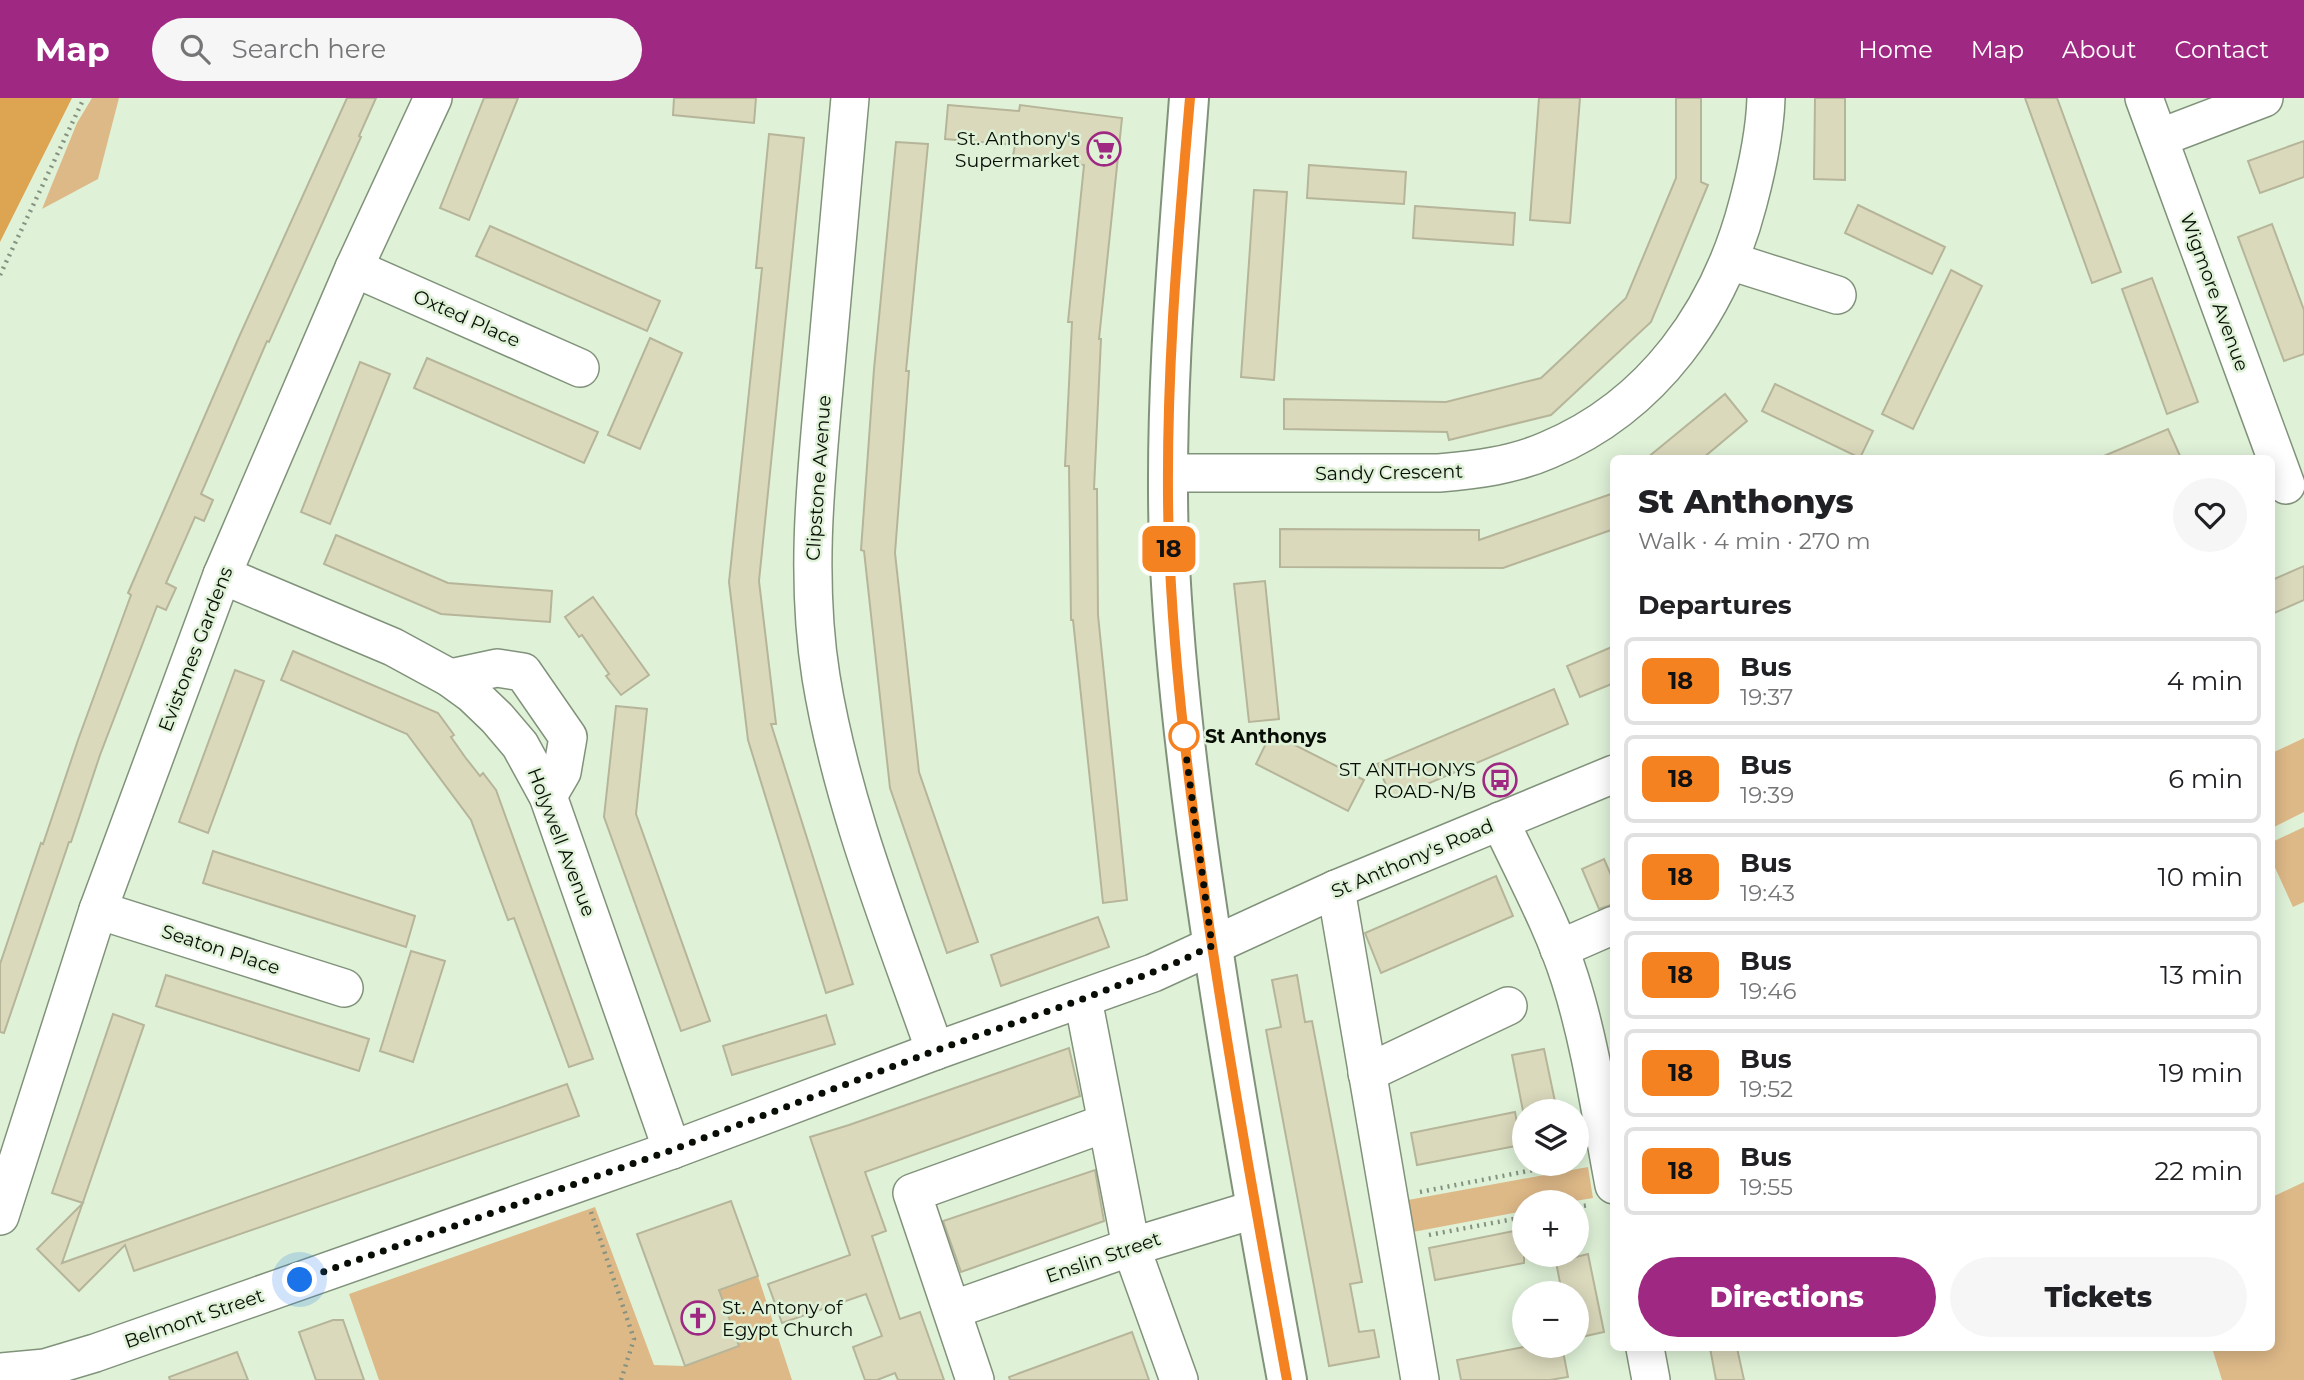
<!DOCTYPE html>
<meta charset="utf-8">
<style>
:root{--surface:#fff;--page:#f6f6f6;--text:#202124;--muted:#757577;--line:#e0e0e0;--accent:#9f2982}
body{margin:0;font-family:Montserrat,sans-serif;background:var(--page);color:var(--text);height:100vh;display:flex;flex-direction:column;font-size:26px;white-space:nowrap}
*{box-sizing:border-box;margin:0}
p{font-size:23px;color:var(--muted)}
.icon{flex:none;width:38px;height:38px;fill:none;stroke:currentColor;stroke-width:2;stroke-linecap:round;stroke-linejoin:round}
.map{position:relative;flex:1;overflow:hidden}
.panel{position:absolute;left:1610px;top:357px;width:665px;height:896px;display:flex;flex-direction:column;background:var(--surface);border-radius:10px;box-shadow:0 4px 18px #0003}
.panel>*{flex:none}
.badge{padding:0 14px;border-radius:10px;font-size:24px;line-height:46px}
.buttons{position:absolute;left:1512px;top:1001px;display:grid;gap:14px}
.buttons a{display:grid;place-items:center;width:77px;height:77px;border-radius:50%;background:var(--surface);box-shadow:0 4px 18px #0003;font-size:35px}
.you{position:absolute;width:35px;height:35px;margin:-18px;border:5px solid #fff;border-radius:50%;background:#1a73e8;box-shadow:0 0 0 10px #1a73e833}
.map>.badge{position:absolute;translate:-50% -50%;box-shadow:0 0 0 4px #fff}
h2{padding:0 28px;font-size:26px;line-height:63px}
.round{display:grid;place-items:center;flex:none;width:74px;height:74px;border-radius:37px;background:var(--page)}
.overview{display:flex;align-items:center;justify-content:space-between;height:119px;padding:0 28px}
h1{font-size:33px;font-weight:800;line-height:52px}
.primary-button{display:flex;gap:14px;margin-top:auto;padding:14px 28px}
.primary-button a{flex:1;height:80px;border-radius:42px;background:var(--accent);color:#fff;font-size:28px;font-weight:800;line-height:80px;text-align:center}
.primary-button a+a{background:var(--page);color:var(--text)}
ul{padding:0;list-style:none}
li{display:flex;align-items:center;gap:21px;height:88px;margin:0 14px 10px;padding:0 14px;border:4px solid var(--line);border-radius:10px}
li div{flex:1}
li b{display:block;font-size:26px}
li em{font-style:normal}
li .badge{min-width:77px;font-weight:700;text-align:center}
header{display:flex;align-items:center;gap:42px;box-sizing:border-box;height:98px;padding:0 35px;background:var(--accent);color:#fff}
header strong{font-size:33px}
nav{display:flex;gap:38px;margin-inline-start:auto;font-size:24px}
.search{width:490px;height:63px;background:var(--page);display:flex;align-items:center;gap:18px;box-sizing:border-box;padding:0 24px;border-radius:38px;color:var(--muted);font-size:26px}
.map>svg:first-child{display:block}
.green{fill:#deb988}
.forest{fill:#dda451}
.building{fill:#dad9bc;stroke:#b6b599;stroke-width:2}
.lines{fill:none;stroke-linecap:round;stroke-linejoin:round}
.minor-casing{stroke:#81927b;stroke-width:40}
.major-casing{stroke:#81927b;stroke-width:42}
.path{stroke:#859280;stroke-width:4.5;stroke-dasharray:2 5;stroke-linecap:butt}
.minor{stroke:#fff;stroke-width:37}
.major{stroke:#fff;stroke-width:38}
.line-casing{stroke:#fff;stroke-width:16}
.line{stroke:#f58220;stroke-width:10}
.walk{stroke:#080e06;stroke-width:7;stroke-dasharray:0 12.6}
.stop-dot{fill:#fff;stroke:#f58220;stroke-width:3.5}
.labels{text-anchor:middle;stroke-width:5;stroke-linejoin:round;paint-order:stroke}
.poi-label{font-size:19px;fill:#080e06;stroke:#dff2d8;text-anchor:end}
.street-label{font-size:19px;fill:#080e06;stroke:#dff2d8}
.stop-label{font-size:19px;font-weight:bold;fill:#080e06;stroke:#dff2d8;text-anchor:start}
</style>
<header>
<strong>Map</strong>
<div class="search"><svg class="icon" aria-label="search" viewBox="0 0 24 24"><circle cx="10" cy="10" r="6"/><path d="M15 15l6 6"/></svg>Search here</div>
<nav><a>Home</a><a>Map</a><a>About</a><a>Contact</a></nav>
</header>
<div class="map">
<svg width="2304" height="1282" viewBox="0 0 2304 1282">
<rect width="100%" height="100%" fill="#dff2d8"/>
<g class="green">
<polygon points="92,0 119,0 98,81 42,111 77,25"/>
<polygon points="2304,640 2304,714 2272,730 2272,655"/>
<polygon points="2304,729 2304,804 2293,809 2272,763 2272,744"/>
<polygon points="1588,1069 1593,1100 1569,1104 1524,1104 1524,1113 1413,1134 1408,1102"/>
<polygon points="2304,1084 2304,1282 2222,1282 2212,1250 2272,1250 2272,1099"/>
<polygon points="595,1109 654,1267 685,1268 739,1248 719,1192 758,1178 792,1282 379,1282 349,1196"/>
</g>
<polygon class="forest" points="0,0 72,0 0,144"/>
<g class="building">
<polygon points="347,0 376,0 359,38 361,39 269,244 267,243 201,396 213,402 204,423 195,419 166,485 176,490 166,512 157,508 100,657 71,744 69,744 4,935 0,934 0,866 41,745 43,746 78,642 131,497 128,495 239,239"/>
<polygon points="484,0 518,0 469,122 440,110"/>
<polygon points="674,0 756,0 754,25 673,17"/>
<polygon points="1539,0 1580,0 1570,125 1530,122"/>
<polygon points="1676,0 1701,0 1701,84 1708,87 1651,224 1551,317 1449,342 1447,334 1284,331 1284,301 1446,304 1541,280 1626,200 1676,80"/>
<polygon points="1815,0 1845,0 1845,82 1814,81"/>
<polygon points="2025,0 2057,0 2121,174 2092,185"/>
<polygon points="948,7 1019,13 1020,7 1122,20 1099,241 1101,241 1094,391 1097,391 1098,517 1127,802 1103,805 1073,522 1071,522 1069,368 1065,368 1072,224 1068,224 1084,67 1013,58 1015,47 945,41"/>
<polygon points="769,36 804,40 759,483 776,626 771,626 853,886 826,895 748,642 729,484 762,170 756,170"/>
<polygon points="2304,43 2304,79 2260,95 2248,63"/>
<polygon points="896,44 928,46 906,273 909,273 895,455 919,674 978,844 947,855 890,690 864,453 861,452 874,271"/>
<polygon points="1309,67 1406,74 1404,106 1307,100"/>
<polygon points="1254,92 1287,94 1274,282 1241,279"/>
<polygon points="1858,107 1945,149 1932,176 1845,135"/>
<polygon points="1415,108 1515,115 1513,147 1413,140"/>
<polygon points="2272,126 2304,212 2304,256 2284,263 2238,139"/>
<polygon points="490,128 660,203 647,233 476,158"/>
<polygon points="1951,172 1982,188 1913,331 1882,316"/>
<polygon points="2152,180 2198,304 2167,316 2122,191"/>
<polygon points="650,240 682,255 640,351 608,337"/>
<polygon points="427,260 598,334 584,365 414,290"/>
<polygon points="360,264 390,276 330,426 301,414"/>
<polygon points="1775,286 1873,333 1860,360 1762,313"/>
<polygon points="1725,296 1747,323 1703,360 1647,360"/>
<polygon points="2168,331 2181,360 2099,360"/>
<polygon points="1614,395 1614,431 1503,470 1280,469 1280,431 1479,432 1479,442"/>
<polygon points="336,437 448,485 552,493 550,524 441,516 324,466"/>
<polygon points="2304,468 2304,502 2272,516 2272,482"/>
<polygon points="1265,483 1279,621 1249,624 1234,486"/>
<polygon points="593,499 649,577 621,597 606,578 609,576 582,537 579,539 565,519"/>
<polygon points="1614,548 1614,585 1580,599 1567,568"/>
<polygon points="293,553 438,615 454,637 451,639 465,659 480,678 483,675 496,692 593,961 569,969 514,820 508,822 471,722 407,636 281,582"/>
<polygon points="235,572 264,583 208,735 179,724"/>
<polygon points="1554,591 1568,626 1392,701 1377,666"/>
<polygon points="616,608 647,611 636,716 710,923 681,933 604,719"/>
<polygon points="1271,635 1364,682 1348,713 1256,666"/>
<polygon points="213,753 415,818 406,849 203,785"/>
<polygon points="1604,761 1614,784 1614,806 1599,811 1582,771"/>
<polygon points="1496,778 1513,818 1381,875 1365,835"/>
<polygon points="1098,819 1109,849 1001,888 991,857"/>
<polygon points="411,853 445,863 413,964 380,953"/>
<polygon points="166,877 369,941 359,973 156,908"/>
<polygon points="1297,877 1305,924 1312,923 1362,1184 1350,1186 1359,1234 1374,1232 1379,1259 1329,1268 1266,932 1281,929 1272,882"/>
<polygon points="113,916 144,927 62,1165 567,986 579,1018 134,1173 125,1147 79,1193 37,1151 83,1105 52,1095"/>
<polygon points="826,917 835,946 732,977 723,948"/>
<polygon points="1069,950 1080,998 865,1074 886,1133 872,1138 900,1221 920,1214 944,1282 898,1282 895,1275 877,1282 865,1282 853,1249 882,1238 866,1196 782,1225 768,1186 850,1157 810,1039 849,1027"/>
<polygon points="1544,951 1557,1013 1523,1013 1512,957"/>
<polygon points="1515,1014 1521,1047 1417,1067 1411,1035"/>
<polygon points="1095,1072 1104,1123 961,1174 943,1123"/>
<polygon points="731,1103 758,1178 719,1192 739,1248 685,1268 637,1136"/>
<polygon points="1524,1131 1524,1165 1435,1182 1429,1150"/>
<polygon points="1588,1156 1604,1234 1577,1240 1577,1195 1562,1195 1556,1164"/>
<polygon points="333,1222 343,1222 364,1282 316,1282 299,1234"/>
<polygon points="1132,1234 1149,1282 1010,1282 1009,1279"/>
<polygon points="1529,1248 1562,1248 1568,1279 1550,1282 1461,1282 1457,1262"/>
<polygon points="1710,1250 1737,1250 1744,1282 1716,1282"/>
<polygon points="237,1254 248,1282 170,1282 169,1279"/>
</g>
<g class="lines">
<defs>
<g id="minor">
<path d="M850,0c-8,93 -17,186 -25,279 -9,100 -20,200 -4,300 21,129 71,251 114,374"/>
<polyline points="2144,0 2286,387"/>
<polyline points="2159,40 2264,0"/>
<polyline points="1730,163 1837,197"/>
<polyline points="354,170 580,270"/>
<path d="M1168,375h271c37,-3 75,-8 109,-23 105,-44 172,-139 200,-247 9,-34 17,-70 18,-105"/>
<polyline points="222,477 393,549 450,580 472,596 497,620 520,647 548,698 672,1052"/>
<polyline points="450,580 497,570 523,574 568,639 562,674 548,698"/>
<path d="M1500,723c24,52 53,104 70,158 21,66 31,138 44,206"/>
<polyline points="1336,791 1420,1282"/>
<polyline points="98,812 344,890"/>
<polyline points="1559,851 1614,827"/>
<polyline points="1083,901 1131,1149 1179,1282"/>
<polyline points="1367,975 1508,908"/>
<polyline points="0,1118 98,812 222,477 354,170 433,0"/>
<polyline points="952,1212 1131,1149 1256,1111"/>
<polyline points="1645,1250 1651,1282"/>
<polyline points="0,1274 45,1270 95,1255 672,1052 935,953 1153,875 1336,791 1614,676"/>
<polyline points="975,1282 912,1095 1106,1025"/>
</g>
<path id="major" d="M1189,0c-11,149 -25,298 -20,447 5,121 20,242 38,362 23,158 51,316 80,473"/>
</defs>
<use href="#minor" class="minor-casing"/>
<use href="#major" class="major-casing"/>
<g class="path">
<polyline points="0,177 84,0"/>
<polyline points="1420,1094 1564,1066"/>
<polyline points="1577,1109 1589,1107"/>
<polyline points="591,1114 634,1241 621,1282"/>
<polyline points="1429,1137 1524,1119"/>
</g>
<use href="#minor" class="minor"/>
<use href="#major" class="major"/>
</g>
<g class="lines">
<defs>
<path id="line" d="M1190,0c-13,149 -26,298 -21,447 5,126 21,250 39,374 23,154 51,308 79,461"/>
</defs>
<use href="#line" class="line-casing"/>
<use href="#line" class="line"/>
<polyline class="walk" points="300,1182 672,1052 934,953 1083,901 1171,867 1212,848 1183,634 1184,638"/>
</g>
<defs>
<symbol id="supermarket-ring" viewBox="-11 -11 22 22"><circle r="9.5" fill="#dff2d8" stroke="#9f2982" stroke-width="1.5"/><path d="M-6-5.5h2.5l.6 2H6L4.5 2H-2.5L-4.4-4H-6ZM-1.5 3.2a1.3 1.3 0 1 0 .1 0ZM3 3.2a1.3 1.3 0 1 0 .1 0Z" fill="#9f2982"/></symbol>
<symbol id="bus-ring" viewBox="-11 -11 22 22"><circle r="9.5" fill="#dff2d8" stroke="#9f2982" stroke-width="1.5"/><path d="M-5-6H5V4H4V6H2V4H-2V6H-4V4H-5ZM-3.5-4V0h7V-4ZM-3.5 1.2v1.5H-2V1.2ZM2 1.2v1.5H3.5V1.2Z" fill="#9f2982"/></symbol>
<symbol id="church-ring" viewBox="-11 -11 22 22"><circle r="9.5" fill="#dff2d8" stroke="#9f2982" stroke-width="1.5"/><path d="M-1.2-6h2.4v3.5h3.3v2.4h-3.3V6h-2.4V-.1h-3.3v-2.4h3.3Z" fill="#9f2982"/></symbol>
</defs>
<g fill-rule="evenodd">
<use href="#supermarket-ring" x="1085" y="32" width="38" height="38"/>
<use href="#bus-ring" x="1481" y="663" width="38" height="38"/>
<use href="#church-ring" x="679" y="1201" width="38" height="38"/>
</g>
<circle class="stop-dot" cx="1184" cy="638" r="14"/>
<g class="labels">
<g class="poi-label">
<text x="1080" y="47">St. Anthony's<tspan x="1080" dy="22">Supermarket</tspan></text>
<text x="1476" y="678">ST ANTHONYS<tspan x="1476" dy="22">ROAD-N/B</tspan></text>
<text x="722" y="1216" text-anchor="start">St. Antony of<tspan x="722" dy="22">Egypt Church</tspan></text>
</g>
<g class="street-label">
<text transform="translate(2215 194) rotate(70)" y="7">Wigmore Avenue</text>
<text transform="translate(467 220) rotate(24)" y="7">Oxted Place</text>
<text transform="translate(1389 374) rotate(-1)" y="7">Sandy Crescent</text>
<text transform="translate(818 380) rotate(-86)" y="7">Clipstone Avenue</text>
<text transform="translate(195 551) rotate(-69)" y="7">Evistones Gardens</text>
<text transform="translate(562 744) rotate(69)" y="7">Holywell Avenue</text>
<text transform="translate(1412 760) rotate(-23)" y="7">St Anthony's Road</text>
<text transform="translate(221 851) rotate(18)" y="7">Seaton Place</text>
<text transform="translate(1103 1159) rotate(-19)" y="7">Enslin Street</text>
<text transform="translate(194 1220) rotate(-19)" y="7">Belmont Street</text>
</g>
<g class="stop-label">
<text x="1205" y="645">St Anthonys</text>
</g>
</g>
</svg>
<div class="buttons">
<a><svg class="icon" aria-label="layers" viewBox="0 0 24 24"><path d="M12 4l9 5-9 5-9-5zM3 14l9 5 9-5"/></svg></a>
<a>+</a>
<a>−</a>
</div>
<div class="you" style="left:300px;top:1182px"></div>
<b class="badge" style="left:1169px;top:451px;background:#f58220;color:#111">18</b>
<section class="panel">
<div class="overview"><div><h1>St Anthonys</h1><p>Walk · 4 min · 270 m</p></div><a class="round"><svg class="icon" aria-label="heart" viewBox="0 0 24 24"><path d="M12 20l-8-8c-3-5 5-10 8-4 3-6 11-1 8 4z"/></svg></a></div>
<h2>Departures</h2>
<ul>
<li><span class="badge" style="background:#f58220;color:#111">18</span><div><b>Bus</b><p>19:37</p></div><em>4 min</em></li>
<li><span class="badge" style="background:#f58220;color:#111">18</span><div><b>Bus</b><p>19:39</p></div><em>6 min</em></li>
<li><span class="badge" style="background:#f58220;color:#111">18</span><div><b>Bus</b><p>19:43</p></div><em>10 min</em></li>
<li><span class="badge" style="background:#f58220;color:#111">18</span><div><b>Bus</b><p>19:46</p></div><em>13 min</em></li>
<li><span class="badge" style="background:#f58220;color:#111">18</span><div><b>Bus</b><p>19:52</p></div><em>19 min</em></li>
<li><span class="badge" style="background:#f58220;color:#111">18</span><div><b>Bus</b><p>19:55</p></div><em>22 min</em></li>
</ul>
<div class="primary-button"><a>Directions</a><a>Tickets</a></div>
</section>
</div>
